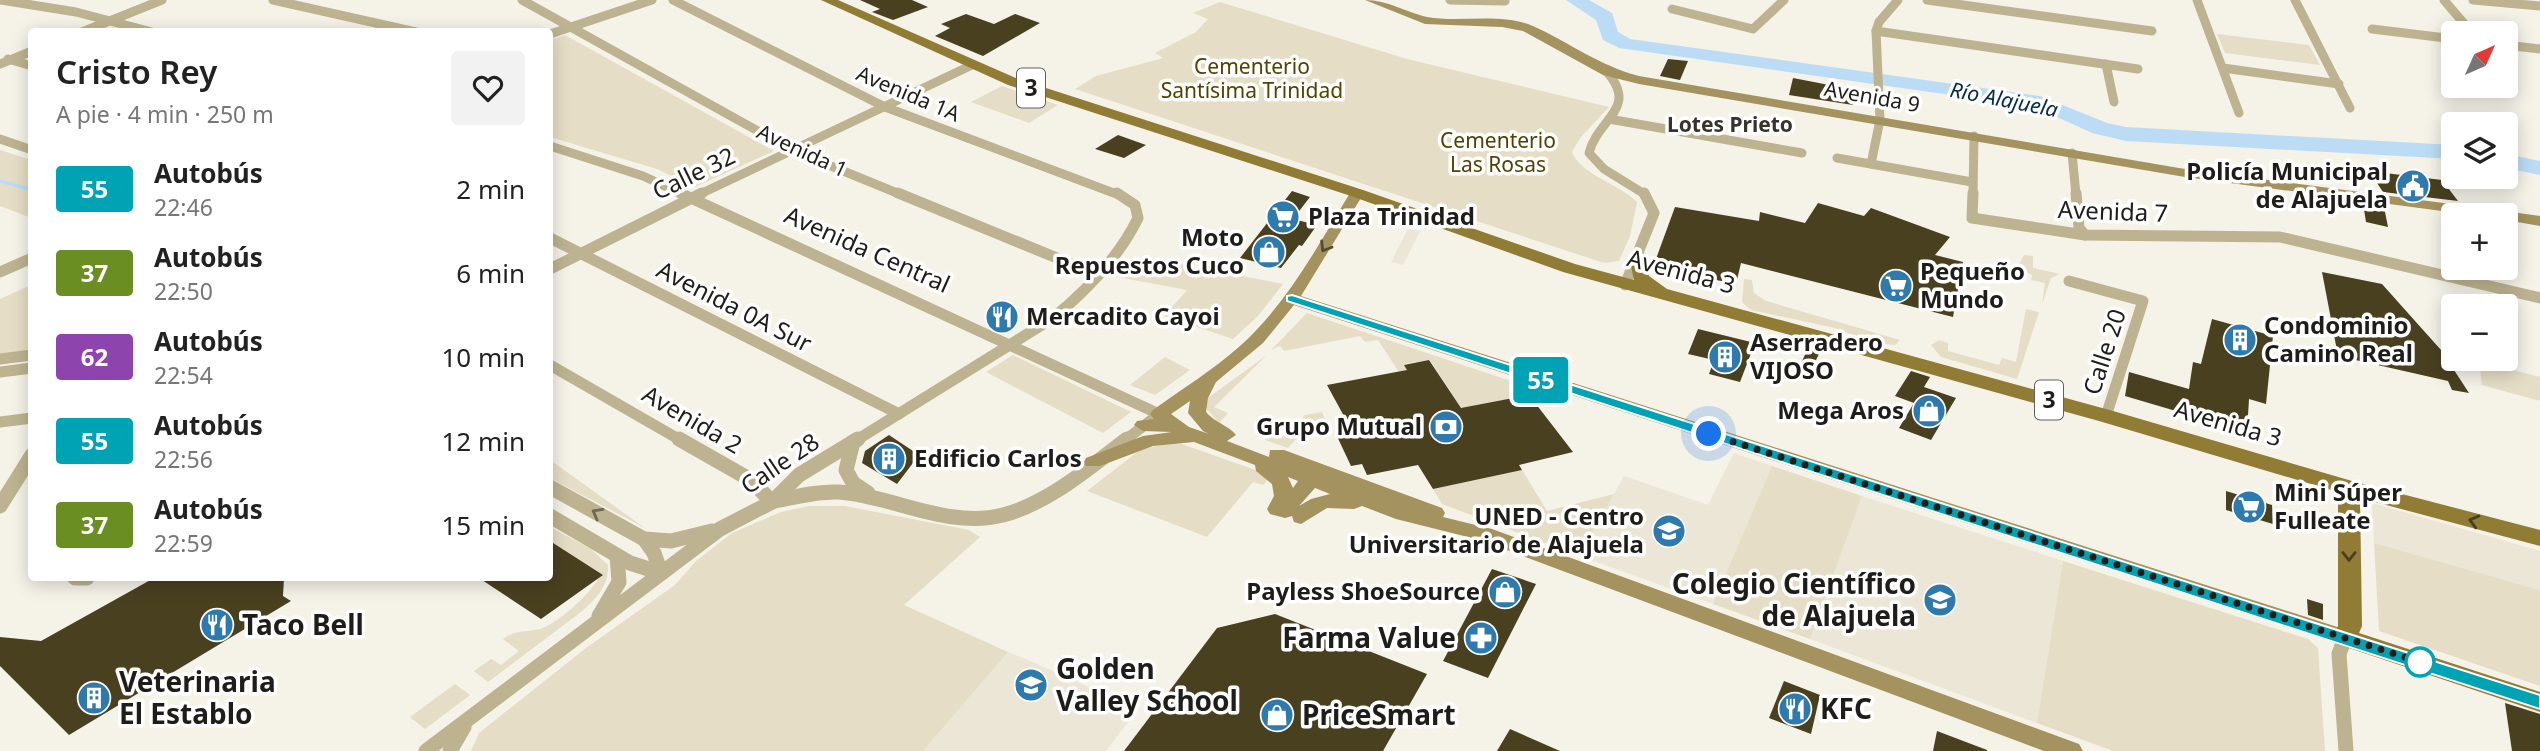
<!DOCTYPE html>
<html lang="es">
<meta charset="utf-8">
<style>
:root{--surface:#fff;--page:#f2f2f2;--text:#222;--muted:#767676}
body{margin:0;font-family:"Noto Sans",sans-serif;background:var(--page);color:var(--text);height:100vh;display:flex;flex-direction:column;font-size:26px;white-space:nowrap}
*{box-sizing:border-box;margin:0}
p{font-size:23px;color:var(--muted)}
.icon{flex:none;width:38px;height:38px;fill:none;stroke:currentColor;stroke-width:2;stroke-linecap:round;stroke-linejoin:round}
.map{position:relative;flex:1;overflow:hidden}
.side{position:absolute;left:28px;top:28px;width:525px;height:553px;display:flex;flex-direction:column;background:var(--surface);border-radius:7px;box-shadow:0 4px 18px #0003}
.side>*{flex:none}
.badge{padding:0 14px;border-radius:5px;font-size:24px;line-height:46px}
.needle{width:46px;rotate:45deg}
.controls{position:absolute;left:2441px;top:21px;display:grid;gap:14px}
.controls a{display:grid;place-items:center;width:77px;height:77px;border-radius:7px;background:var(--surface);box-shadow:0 4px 18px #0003;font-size:35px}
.you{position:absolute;width:35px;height:35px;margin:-18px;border:5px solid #fff;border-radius:50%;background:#1a73e8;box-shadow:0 0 0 10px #1a73e833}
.map>.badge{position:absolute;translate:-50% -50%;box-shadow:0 0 0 4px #fff}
.round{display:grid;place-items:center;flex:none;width:74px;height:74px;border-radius:7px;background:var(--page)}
.overview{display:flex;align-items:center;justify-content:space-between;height:119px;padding:0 28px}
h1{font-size:33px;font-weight:600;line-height:52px}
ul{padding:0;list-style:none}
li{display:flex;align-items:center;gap:21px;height:84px;padding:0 28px}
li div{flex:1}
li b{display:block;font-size:26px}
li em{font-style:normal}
li .badge{min-width:77px;font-weight:700;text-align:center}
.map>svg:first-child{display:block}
.built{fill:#ebe6d5}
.green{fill:#e5ddc5}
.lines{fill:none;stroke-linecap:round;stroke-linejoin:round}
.stream{stroke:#bcdcf6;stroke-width:3.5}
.river{fill:#bcdcf6;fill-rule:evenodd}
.building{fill:#494020}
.street-far2{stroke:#bdb390;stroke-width:9}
.street-far1{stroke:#bdb390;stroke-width:11}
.street{stroke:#bdb390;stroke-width:15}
.secondary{fill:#a4935e;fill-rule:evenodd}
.primary{fill:#917c36;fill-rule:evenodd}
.oneway{stroke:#544c35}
.oneway2{stroke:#6e6854}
.oneway3{stroke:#463e23}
.line{fill:#00a3b4;stroke:#fff;stroke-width:2}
.walk{stroke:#1e1d19;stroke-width:7;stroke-dasharray:0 12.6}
.stop-dot{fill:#fff;stroke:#00a3b4;stroke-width:3.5}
.labels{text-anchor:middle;stroke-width:7;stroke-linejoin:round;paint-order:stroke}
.far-park-label{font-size:21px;fill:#524100;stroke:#fff}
.far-street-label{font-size:21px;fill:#1e1d19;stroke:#fff}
.far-water-label{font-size:21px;font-style:italic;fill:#032c46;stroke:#fff}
.far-neighbourhood-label{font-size:21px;font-weight:bold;fill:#36332c;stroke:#fff}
.shield{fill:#fff;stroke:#62615e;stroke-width:2}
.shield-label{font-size:23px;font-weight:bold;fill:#1e1d19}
.poi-label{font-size:24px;font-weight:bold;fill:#1e1d19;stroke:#fff;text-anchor:start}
.street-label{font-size:24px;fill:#1e1d19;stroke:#fff}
.near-poi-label{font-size:28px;font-weight:bold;fill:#1e1d19;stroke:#fff;text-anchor:start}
</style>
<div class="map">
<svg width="2540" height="751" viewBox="0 0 2540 751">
<rect width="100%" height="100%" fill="#f5f2e8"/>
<g class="built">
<polygon points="1408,229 1420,231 1403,265 1391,262"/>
<polygon points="1734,453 1772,466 1713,604 1580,556 1624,476 1708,505"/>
<polygon points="1862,496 2063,561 2037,723 1810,639"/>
<polygon points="2372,503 2540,551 2540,590 2374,543"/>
<polygon points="1008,652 1028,660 1138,709 1106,751 923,751"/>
</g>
<g class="green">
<path d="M1220,2l187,57 202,48 -29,31 -8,14c8,22 47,32 65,50l-7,34 -11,25 -15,2 -529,-174 21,-13 67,-18 -8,-5 41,-21 12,-13 -15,-6z"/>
<polygon points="2217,34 2309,45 2320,65 2225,53"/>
<polygon points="565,35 774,151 695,187 657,169 550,137 550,40"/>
<polygon points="1002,86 1058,105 1029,123 971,102"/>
<polygon points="0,150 31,160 31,218 0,206"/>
<polygon points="2024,255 2033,256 2033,268 2060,274 2051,278 2042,304 2045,283 2031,280 2032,275 2017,268"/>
<polygon points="1124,260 1160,267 1164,261 1283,284 1258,316 1233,339 1164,316 1187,290 1112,276"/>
<polygon points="1744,279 1752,280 1754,293 1766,301 1900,340 1895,345 1874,343 1835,328 1751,310 1742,302"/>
<polygon points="31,285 31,351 0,356 0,299"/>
<polygon points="2026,309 2039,312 2017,379 1941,357 1931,345 1939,340 1948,343 1948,351 1999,365 2002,358 2016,362"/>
<polygon points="1307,313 1523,385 1529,395 1475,405 1470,422 1430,360 1404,364 1407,370 1399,372 1378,340 1365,342 1360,336 1284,351 1280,346 1271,350"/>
<polygon points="1013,355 1131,412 1103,433 986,372"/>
<polygon points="1267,355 1214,407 1228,413 1219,423 1206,408 1208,398"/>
<polygon points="1165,357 1190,370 1155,395 1130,385"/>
<polygon points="2479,361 2540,377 2540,401 2482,385"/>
<polygon points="1322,412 1325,419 1316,429 1303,431 1288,448 1265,440 1272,432 1285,437 1305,415"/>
<polygon points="1169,443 1182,444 1258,471 1269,478 1263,485 1253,482 1207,537 1087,491 1140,450"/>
<polygon points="550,460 645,528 550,478"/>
<polygon points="1772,466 1862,496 1810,639 1713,604"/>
<polygon points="1522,470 1547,511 1614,494 1580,556 1442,504 1433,489"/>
<polygon points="809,506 845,506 969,530 980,537 904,605 1008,652 923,751 471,751 479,733 586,648 675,585 696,561 732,533 781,512"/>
<path d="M550,527l41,22 17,16c1,21 -12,34 -27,47l-93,70 -14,-11 17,-12 10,6 18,-14 -16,-12c12,-9 23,-7 37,-10 17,-5 49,-34 58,-50l-1,-8 -47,-30z"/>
<polygon points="2374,543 2540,590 2540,686 2379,631"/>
<polygon points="2063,561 2308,639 2318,648 2325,751 2113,751 2037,723"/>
<polygon points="455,684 470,695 425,729 410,717"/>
</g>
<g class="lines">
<polyline class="stream" points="0,181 32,190"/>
<g class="river">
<polygon points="1566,0 1589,0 1612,13 1618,32 1630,39 2040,96 2107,123 2126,127 2454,145 2454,159 2126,141 2092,133 2035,107 1619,48 1603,40 1596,20"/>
<polygon points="2506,154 2540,161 2540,175 2506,168"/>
</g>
</g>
<g class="building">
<polygon points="860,0 912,0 928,7 893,20 872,12 880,9"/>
<polygon points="966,14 994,24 1015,14 1040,23 983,56 935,36 950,28 941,24"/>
<polygon points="1668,59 1688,61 1680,80 1660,76"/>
<polygon points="1793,78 1855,90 1853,105 1789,95"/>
<polygon points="1118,135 1146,145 1124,158 1095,149"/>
<polygon points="2369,171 2442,180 2458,201 2383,192"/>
<polygon points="1292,191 1310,197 1293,219 1317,225 1302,246 1299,245 1281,268 1240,258"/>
<polygon points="1818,203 1864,216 1871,208 1950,237 1935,255 1963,262 1953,317 1741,263 1736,284 1653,267 1675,207 1759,221 1760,212 1805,223"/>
<polygon points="2363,203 2384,207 2388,227 2366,222"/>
<polygon points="2322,272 2382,284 2441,350 2469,393 2452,390 2448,381 2338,356"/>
<polygon points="1004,308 1017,314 999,326 986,320"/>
<polygon points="2212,319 2273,336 2266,404 2249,399 2247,432 2125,396 2129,372 2189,389 2193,362 2201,364"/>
<polygon points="1698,329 1755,343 1740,382 1709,374 1714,360 1688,354"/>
<polygon points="1810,344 1822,348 1808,376 1797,372"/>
<polygon points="1429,360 1461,408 1529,395 1573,452 1519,465 1522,470 1433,489 1418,465 1367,475 1362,464 1351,466 1335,432 1345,418 1327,385 1407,370 1404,365"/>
<polygon points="1911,371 1930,377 1924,387 1956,398 1931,440 1899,428 1914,403 1895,396"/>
<polygon points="889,435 919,455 897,484 862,463 865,451"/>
<polygon points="2226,491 2272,505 2273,524 2226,510"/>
<polygon points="550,541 603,575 541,619 479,578 550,578"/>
<polygon points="1492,569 1536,584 1488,678 1443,661"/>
<polygon points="154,578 284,578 283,596 291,601 69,735 0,666 0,637 41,641"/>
<polygon points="2307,599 2323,604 2323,620 2308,615"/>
<polygon points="1275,614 1427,674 1383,751 1124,751 1217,628"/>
<polygon points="1784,681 1820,695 1811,734 1769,718"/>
<polygon points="2505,703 2540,714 2540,751 2512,751"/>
<polygon points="1510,729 1560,751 1497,751"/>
<polygon points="1937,731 1987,750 1987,751 1933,751"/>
</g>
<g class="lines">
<g class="street-far2">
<polyline points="1,0 76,12 152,32"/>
<polyline points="273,0 416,32"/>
<polyline points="522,0 792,150 902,195"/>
<polyline points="673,0 885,107 1119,195"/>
<polyline points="1450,0 1505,1"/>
<polyline points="1927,0 2152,31"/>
<polyline points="2197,0 2239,113"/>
<polyline points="2295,0 2350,108"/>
<polyline points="2444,0 2472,33"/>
<polyline points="2473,0 2540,6"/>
<polyline points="1672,9 1753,29 1784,0"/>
<polyline points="2372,29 2454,39"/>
<polyline points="1876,31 2138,69"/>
<polyline points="82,32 162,0"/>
<polyline points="550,34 652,0"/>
<polyline points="2506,45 2540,49"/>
<polyline points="8,59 32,66"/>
<polyline points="0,64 32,51"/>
<polyline points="2106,64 2114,102"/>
<polyline points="2223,68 2339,84"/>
<path d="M1607,72c32,37 -9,46 -18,81l15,16 42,26"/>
<polyline points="1609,119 1802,153"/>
<polyline points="0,139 32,150"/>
<polyline points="550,146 643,176 684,195"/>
<polyline points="2072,153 2076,195"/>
<polyline points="1837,158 1972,182"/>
<polyline points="1871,164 1880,120 1876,31 1879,22 1898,0"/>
<polyline points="698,195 972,65"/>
<polyline points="1973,195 1974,136"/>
</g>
<g class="street-far1">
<polyline points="680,193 1159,414 1124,441"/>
<polyline points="898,193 1096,274"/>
<polyline points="1973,193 1972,218 2085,235 2280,237 2540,298"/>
<polyline points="2076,193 2079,228 2085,235"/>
<polyline points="550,238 899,414"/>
<polyline points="550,269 702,193"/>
<polyline points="0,272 32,258"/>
<polyline points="2069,281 2143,301 2106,416"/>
<polyline points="1625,285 1654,213 1644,193"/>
<polyline points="0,359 32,355"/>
<polyline points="550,365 682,441"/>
<polyline points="0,372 32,368"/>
<polyline points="0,422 32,418"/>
<path d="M855,441l198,-123c33,-27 66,-61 85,-100l-3,-13 -18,-12"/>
</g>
<g class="street">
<polyline points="679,439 751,480 772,502"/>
<polyline points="853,442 846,470 853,483 868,493"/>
<polyline points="550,487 644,539 654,553 661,573"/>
<path d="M775,501c21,-4 42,-10 64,-9 54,4 109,37 164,23 46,-12 87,-48 124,-76"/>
<polyline points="0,506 32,455"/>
<polyline points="550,516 630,563 661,573"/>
<polyline points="644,539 671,541 712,531"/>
<polyline points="75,578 87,578"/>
<polyline points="599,616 619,582 617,556"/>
<polyline points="2345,638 2339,654 2346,751"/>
<polyline points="426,751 720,529 772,502 799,475 858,439"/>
<polyline points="450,751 464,727"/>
</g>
<g class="secondary">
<path d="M1365,0c23,0 40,12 62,17 34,6 73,-5 106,9 37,17 67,40 106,50l546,93 319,42 36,5v10l-34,-6v-5h-34l-287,-38 -546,-93 -36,-9 -80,-44 -21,-4 -77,-3z"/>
<path d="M1357,189l7,4 -63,103 1052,336 3,6 -3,6 -8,2 -1051,-341 -31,38 -47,39 -8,16 -2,14c9,11 24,14 30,23l-9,6 42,16 1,-7h14l158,58 3,5 -2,4 49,12 587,215 4,7h-39l-564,-211 -84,-21 -34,-13 -8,3 -27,-1 -26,16 -7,-2 -2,-6 -7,2 -15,-4 -3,-5 7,-13 -2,-12 -16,-13 -1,-6 -61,-23 -41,4 -53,20h-14l-2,-4 2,-4 57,-22 29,-4 -29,-1 -9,-6 3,-4 17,-2 -4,-5 3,-4c29,-21 60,-40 87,-64 47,-42 77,-99 110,-153zM1190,401l-2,12 15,18 6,3 -20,-7 -18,-13zM1288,477l10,4 -5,7zM1315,488l15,6 -19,5 -12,7z"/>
</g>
<polygon class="primary" points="821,0 838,0 1018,79 1363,190 1575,264 1634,280 1629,257 1632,253 1644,253 1649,276 1667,289 2113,411 2352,481 2540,530 2540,546 2360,498 2362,626 2359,633 2540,692 2540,712 2337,644 2333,638 2338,626 2338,492 2099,421 1563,272 1351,196 1008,85"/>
</g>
<defs><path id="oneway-chevron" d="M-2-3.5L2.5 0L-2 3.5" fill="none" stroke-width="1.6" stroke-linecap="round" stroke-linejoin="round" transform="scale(1.75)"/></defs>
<use class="oneway" href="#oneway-chevron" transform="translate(1325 247) rotate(122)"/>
<use class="oneway2" href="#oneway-chevron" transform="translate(597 513) rotate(-151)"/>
<g class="oneway3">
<use href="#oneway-chevron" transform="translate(2474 521) rotate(-165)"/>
<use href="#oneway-chevron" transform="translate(2349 556) rotate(90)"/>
</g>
<polygon class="line" points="1292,295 2540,695 2540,709 1287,301 1287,296"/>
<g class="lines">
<polyline class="walk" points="1709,434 2420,662"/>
</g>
<defs>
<symbol id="civic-disc" viewBox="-11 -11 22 22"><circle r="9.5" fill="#2f7aad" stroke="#fff"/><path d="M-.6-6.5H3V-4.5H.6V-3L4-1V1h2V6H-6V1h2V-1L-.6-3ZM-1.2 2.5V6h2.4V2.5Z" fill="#fff"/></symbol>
<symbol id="supermarket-disc" viewBox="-11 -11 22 22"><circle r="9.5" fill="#2f7aad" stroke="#fff"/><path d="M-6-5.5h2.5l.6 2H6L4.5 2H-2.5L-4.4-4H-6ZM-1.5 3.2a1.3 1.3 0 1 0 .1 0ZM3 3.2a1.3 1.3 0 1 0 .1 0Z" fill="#fff"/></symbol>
<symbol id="shop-disc" viewBox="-11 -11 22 22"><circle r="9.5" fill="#2f7aad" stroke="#fff"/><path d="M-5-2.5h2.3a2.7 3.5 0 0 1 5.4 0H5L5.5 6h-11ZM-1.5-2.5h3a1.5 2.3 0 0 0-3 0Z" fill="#fff"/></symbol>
<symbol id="restaurant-disc" viewBox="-11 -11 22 22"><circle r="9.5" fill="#2f7aad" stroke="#fff"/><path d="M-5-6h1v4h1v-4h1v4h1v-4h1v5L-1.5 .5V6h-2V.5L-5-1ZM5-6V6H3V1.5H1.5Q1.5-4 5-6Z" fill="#fff"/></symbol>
<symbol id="building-disc" viewBox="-11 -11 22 22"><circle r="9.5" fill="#2f7aad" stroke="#fff"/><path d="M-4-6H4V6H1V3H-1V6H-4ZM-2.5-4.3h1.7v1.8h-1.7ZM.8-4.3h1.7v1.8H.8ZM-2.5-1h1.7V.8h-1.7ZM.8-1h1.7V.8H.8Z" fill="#fff"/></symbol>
<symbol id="bank-disc" viewBox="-11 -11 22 22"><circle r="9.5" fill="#2f7aad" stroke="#fff"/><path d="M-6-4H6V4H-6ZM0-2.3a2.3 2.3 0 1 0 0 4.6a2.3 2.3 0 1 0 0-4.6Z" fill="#fff"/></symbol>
<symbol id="university-disc" viewBox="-11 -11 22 22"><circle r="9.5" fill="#2f7aad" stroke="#fff"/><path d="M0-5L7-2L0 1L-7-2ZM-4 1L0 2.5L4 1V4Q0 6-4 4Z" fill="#fff"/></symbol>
<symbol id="school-disc" viewBox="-11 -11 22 22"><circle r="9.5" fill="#2f7aad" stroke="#fff"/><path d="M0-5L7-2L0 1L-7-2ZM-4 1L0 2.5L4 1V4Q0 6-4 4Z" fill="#fff"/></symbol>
<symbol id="pharmacy-disc" viewBox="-11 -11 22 22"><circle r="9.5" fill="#2f7aad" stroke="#fff"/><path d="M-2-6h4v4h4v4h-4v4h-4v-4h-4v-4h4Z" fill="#fff"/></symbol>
</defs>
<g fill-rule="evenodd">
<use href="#civic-disc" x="2394" y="167" width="38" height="38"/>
<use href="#supermarket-disc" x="1264" y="198" width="38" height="38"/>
<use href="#shop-disc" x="1250" y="233" width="38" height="38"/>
<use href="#supermarket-disc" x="1877" y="267" width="38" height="38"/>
<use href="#restaurant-disc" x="983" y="298" width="38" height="38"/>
<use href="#building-disc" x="2221" y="321" width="38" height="38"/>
<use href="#building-disc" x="1706" y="338" width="38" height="38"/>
<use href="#shop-disc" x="1910" y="392" width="38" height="38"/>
<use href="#bank-disc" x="1427" y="408" width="38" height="38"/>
<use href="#building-disc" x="870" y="440" width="38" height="38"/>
<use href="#supermarket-disc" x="2230" y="488" width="38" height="38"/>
<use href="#university-disc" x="1650" y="512" width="38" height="38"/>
<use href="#shop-disc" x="1486" y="573" width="38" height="38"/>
<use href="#school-disc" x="1921" y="581" width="38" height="38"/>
<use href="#restaurant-disc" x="198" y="606" width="38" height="38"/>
<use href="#pharmacy-disc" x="1462" y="619" width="38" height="38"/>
<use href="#school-disc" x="1012" y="666" width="38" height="38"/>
<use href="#building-disc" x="75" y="679" width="38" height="38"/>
<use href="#restaurant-disc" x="1776" y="690" width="38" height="38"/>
<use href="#shop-disc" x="1258" y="696" width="38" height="38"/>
</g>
<circle class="stop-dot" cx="2420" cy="662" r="14"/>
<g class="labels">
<g class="far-park-label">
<text x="1252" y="74">Cementerio<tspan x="1252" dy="24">Santísima Trinidad</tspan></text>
<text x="1498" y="148">Cementerio<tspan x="1498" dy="24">Las Rosas</tspan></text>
</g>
<g class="far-street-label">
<text transform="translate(908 94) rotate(23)" y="7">Avenida 1A</text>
<text transform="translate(1872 97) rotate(10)" y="7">Avenida 9</text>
<text transform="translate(802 151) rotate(25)" y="7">Avenida 1</text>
</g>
<g class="far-water-label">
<text transform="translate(2004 100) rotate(11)" y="7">Río Alajuela</text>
</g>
<g class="far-neighbourhood-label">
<text x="1730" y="132">Lotes Prieto</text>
</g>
<g class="shield">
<rect x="1017" y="68.5" width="28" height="39" rx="5"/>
<rect x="2035" y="380.5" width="28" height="39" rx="5"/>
</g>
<g class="shield-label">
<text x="1031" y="96">3</text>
<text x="2049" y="408">3</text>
</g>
<g class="poi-label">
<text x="2388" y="180" text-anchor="end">Policía Municipal<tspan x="2388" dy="28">de Alajuela</tspan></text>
<text x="1308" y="225">Plaza Trinidad</text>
<text x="1244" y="246" text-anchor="end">Moto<tspan x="1244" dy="28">Repuestos Cuco</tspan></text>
<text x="1920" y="280">Pequeño<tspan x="1920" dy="28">Mundo</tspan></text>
<text x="1026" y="325">Mercadito Cayoi</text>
<text x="2264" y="334">Condominio<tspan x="2264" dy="28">Camino Real</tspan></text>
<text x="1750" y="351">Aserradero<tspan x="1750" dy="28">VIJOSO</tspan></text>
<text x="1904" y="419" text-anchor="end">Mega Aros</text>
<text x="1422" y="435" text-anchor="end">Grupo Mutual</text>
<text x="914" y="467">Edificio Carlos</text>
<text x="2274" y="501">Mini Súper<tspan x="2274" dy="28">Fulleate</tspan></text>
<text x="1644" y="525" text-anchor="end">UNED - Centro<tspan x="1644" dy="28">Universitario de Alajuela</tspan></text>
<text x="1480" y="600" text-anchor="end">Payless ShoeSource</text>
</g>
<g class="street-label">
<text transform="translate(694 174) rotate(-26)" y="8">Calle 32</text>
<text transform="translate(2113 212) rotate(2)" y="8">Avenida 7</text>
<text transform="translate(867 250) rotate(24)" y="8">Avenida Central</text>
<text transform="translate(1681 272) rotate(15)" y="8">Avenida 3</text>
<text transform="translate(734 307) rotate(27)" y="8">Avenida 0A Sur</text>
<text transform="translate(2105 352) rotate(-72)" y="8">Calle 20</text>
<text transform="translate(692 420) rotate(30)" y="8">Avenida 2</text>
<text transform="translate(2228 424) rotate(16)" y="8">Avenida 3</text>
<text transform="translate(780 464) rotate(-34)" y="8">Calle 28</text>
</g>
<g class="near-poi-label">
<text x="1916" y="594" text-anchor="end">Colegio Científico<tspan x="1916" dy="32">de Alajuela</tspan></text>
<text x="242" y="635">Taco Bell</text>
<text x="1456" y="648" text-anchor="end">Farma Value</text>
<text x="1056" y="679">Golden<tspan x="1056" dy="32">Valley School</tspan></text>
<text x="119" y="692">Veterinaria<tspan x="119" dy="32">El Establo</tspan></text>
<text x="1820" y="719">KFC</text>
<text x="1302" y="725">PriceSmart</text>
</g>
</g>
</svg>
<div class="controls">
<a><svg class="needle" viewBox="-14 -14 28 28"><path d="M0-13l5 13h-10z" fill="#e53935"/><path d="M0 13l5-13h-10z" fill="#767676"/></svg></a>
<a><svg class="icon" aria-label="layers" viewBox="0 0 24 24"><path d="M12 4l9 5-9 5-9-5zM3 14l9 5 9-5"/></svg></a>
<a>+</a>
<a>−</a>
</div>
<div class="you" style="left:1709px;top:434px"></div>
<b class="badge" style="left:1541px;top:380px;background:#00a3b4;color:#fff">55</b>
<section class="side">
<div class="overview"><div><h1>Cristo Rey</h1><p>A pie · 4 min · 250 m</p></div><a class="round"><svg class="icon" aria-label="heart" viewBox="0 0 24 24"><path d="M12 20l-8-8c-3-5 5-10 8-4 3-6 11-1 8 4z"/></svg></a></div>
<ul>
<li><span class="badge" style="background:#00a3b4;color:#fff">55</span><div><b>Autobús</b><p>22:46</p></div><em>2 min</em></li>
<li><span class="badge" style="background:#6b8e23;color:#fff">37</span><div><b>Autobús</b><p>22:50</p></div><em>6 min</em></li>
<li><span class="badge" style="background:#8e44ad;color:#fff">62</span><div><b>Autobús</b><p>22:54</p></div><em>10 min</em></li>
<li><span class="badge" style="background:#00a3b4;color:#fff">55</span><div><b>Autobús</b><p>22:56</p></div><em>12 min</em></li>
<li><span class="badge" style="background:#6b8e23;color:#fff">37</span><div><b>Autobús</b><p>22:59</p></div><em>15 min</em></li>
</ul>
</section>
</div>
